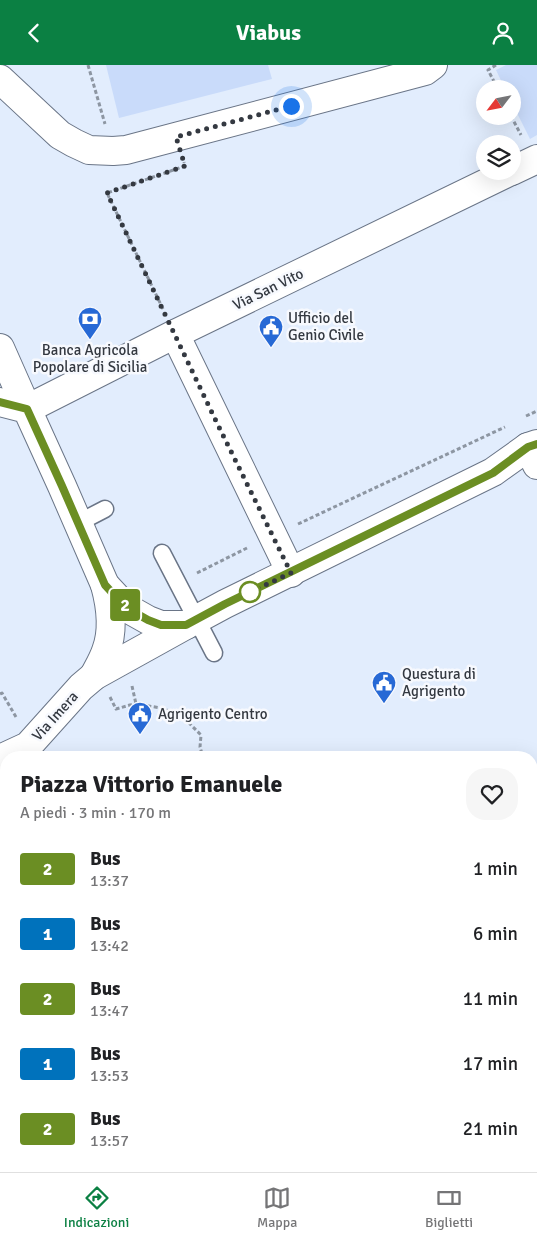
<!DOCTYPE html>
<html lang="it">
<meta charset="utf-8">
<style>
:root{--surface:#fff;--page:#f6f6f6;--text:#202124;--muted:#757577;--line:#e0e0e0;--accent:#0b8043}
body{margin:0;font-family:Signika,sans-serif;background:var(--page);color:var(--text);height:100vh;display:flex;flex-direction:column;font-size:19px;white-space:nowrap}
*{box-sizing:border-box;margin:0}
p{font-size:16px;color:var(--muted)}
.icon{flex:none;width:28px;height:28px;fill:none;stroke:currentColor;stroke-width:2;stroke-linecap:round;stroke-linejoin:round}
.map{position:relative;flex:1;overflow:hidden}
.panel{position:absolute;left:0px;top:686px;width:538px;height:421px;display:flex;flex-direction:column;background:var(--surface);border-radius:20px 20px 0 0;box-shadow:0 5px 20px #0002}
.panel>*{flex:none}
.badge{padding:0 10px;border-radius:4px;font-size:18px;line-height:32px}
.needle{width:32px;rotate:238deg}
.controls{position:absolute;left:476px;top:15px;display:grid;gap:10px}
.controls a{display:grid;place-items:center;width:45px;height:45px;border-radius:50%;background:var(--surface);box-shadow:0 5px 20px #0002;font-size:25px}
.you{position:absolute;width:25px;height:25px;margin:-12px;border:4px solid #fff;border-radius:50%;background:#1a73e8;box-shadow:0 0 0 8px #1a73e833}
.map>.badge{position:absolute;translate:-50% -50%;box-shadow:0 0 0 2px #fff}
.round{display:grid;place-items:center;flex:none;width:52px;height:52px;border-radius:20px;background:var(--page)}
.headline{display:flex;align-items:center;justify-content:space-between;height:85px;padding:0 20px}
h1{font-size:24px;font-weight:700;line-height:38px}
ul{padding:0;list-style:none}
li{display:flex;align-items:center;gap:15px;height:65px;padding:0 20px}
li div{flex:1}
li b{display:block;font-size:19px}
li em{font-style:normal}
li .badge{min-width:55px;font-weight:700;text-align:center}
header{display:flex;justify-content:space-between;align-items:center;height:65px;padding:0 20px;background:var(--accent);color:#fff;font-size:22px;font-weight:700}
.dock{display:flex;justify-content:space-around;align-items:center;height:70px;border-top:1px solid var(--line);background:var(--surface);font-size:14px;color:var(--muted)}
.dock a{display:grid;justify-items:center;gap:2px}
.dock .active{color:var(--accent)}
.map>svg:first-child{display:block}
.green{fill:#c9dbfa}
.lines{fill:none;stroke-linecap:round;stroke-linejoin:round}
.service-casing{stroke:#6a7587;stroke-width:19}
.minor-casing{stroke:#6a7587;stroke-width:30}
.tertiary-casing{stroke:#6a7587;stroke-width:30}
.secondary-casing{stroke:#6a7587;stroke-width:30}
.path{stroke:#8d96a2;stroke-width:3;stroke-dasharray:4 2.5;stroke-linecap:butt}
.service{stroke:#fff;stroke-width:16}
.minor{stroke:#fff;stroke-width:28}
.tertiary{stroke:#fff;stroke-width:28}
.secondary{stroke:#fff;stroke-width:28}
.line-casing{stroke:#fff;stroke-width:11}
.line{stroke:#6b8e23;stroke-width:8}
.walk{stroke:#343941;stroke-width:5;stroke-dasharray:0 9}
.stop-dot{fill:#fff;stroke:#6b8e23;stroke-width:2.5}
.labels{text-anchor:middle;stroke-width:5;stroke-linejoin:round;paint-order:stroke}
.street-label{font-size:15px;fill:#343941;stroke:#f7f9fe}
.poi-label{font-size:15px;fill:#343941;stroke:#f7f9fe;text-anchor:start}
</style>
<header><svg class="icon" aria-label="back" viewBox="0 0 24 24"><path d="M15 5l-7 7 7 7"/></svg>Viabus<svg class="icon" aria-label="person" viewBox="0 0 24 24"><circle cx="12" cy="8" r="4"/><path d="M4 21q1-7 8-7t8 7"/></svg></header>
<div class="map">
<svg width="537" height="1107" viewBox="0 0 537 1107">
<rect width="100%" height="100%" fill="#e2edfd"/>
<g class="green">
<polygon points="106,0 268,0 272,14 119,53"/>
<polygon points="506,0 537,0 537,70 530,74 513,40 512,24 505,24 496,5"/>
</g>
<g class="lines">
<defs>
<g id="service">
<polyline points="78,458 105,444"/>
<polyline points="162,488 214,588"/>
</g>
<g id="minor">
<polyline points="0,14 60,70 74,78 89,85 113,86 126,85 425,6 433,0"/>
<polyline points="512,106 537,94"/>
<polyline points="175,269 291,508"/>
<polyline points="27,344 175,269 511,106"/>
<polyline points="528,382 537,400"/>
<polyline points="531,795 537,794"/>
<polyline points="531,969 537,966"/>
<polyline points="531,1070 537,1078"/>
<polyline points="52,1107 53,1101"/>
<polyline points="198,1107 199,1101"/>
<polyline points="265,1107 267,1101"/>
<polyline points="358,1107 362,1101"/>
</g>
<g id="tertiary">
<polyline points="0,283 27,344"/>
<polyline points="0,717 6,709"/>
</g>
<g id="secondary">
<polyline points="0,337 27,344 62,421 105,520 118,534 132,546 148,555 161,560 186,560 225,539 493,407 528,382 537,379"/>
<path d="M94,611c4,-8 9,-16 12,-25 8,-21 5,-44 -1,-66"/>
<polyline points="0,694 28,681 81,622 94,611 186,560"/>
</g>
</defs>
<use href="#service" class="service-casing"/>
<use href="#minor" class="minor-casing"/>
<use href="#tertiary" class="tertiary-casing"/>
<use href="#secondary" class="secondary-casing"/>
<g class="path">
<polyline points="88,0 105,59"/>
<polyline points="496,0 488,5 498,24"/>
<polyline points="511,51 521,70"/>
<polyline points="163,244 107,128 185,101 184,97"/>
<polyline points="526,351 537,346"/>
<polyline points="298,459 505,362"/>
<polyline points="197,508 247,483"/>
<polyline points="132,621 136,639"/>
<polyline points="0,629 2,628 16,652"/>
<polyline points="110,632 116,644 130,640 136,639 161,643 182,651 201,670 200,682 203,692"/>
</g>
<use href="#service" class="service"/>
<use href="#minor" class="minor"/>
<use href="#tertiary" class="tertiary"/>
<use href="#secondary" class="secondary"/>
</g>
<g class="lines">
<defs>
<polyline id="line" points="0,337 27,344 62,421 105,520 118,534 132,546 148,555 161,560 186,560 225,539 493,408 528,382 537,379"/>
</defs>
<use href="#line" class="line-casing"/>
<use href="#line" class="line"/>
<polyline class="walk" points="250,527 291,508 216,356 107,128 185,101 176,72 291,41"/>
</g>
<defs>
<symbol id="bank-pin" viewBox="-11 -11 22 30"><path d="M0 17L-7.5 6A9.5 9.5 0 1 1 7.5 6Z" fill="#2769d5" stroke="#f7f9fe"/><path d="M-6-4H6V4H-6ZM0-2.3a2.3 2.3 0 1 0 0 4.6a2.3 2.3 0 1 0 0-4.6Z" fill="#fff"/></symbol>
<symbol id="civic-pin" viewBox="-11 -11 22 30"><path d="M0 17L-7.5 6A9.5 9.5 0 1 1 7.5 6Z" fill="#2769d5" stroke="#f7f9fe"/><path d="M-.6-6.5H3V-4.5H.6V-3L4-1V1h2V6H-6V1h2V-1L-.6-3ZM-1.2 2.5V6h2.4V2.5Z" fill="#fff"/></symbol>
</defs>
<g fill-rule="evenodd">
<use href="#bank-pin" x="76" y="240" width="28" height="38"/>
<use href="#civic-pin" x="257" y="248" width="28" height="38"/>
<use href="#civic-pin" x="370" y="604" width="28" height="38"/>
<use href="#civic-pin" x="126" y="635" width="28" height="38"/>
</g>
<circle class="stop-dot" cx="250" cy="527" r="10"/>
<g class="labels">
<g class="street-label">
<text transform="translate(268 224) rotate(-26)" y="5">Via San Vito</text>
<text transform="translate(55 651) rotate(-48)" y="5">Via Imera</text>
</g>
<g class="poi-label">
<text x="288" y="258">Ufficio del<tspan x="288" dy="17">Genio Civile</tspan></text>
<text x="90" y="290" text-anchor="middle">Banca Agricola<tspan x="90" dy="17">Popolare di Sicilia</tspan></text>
<text x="402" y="614">Questura di<tspan x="402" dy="17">Agrigento</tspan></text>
<text x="158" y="654">Agrigento Centro</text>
</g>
</g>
</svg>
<div class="controls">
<a><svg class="needle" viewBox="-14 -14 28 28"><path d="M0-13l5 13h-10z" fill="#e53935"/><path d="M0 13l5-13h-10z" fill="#757577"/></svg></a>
<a><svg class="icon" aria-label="layers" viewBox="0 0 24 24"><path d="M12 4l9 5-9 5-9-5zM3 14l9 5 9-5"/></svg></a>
</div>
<div class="you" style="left:291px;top:41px"></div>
<b class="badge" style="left:125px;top:540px;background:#6b8e23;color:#fff">2</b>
<section class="panel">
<div class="headline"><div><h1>Piazza Vittorio Emanuele</h1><p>A piedi · 3 min · 170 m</p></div><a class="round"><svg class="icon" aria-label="heart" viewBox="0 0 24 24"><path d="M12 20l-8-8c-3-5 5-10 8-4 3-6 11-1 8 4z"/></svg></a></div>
<ul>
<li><span class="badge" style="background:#6b8e23;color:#fff">2</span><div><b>Bus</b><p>13:37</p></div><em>1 min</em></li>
<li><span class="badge" style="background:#0072bc;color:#fff">1</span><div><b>Bus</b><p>13:42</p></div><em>6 min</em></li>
<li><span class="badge" style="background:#6b8e23;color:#fff">2</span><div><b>Bus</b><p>13:47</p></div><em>11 min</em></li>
<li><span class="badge" style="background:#0072bc;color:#fff">1</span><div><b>Bus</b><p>13:53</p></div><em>17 min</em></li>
<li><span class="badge" style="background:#6b8e23;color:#fff">2</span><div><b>Bus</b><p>13:57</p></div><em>21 min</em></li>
</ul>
</section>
</div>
<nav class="dock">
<a class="active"><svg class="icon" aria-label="directions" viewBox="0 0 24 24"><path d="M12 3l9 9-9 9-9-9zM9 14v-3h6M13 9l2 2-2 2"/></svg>Indicazioni</a>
<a><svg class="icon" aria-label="map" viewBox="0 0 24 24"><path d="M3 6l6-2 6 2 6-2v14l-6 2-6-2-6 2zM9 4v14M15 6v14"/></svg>Mappa</a>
<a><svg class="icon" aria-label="tickets" viewBox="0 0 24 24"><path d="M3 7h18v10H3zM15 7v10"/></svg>Biglietti</a>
</nav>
